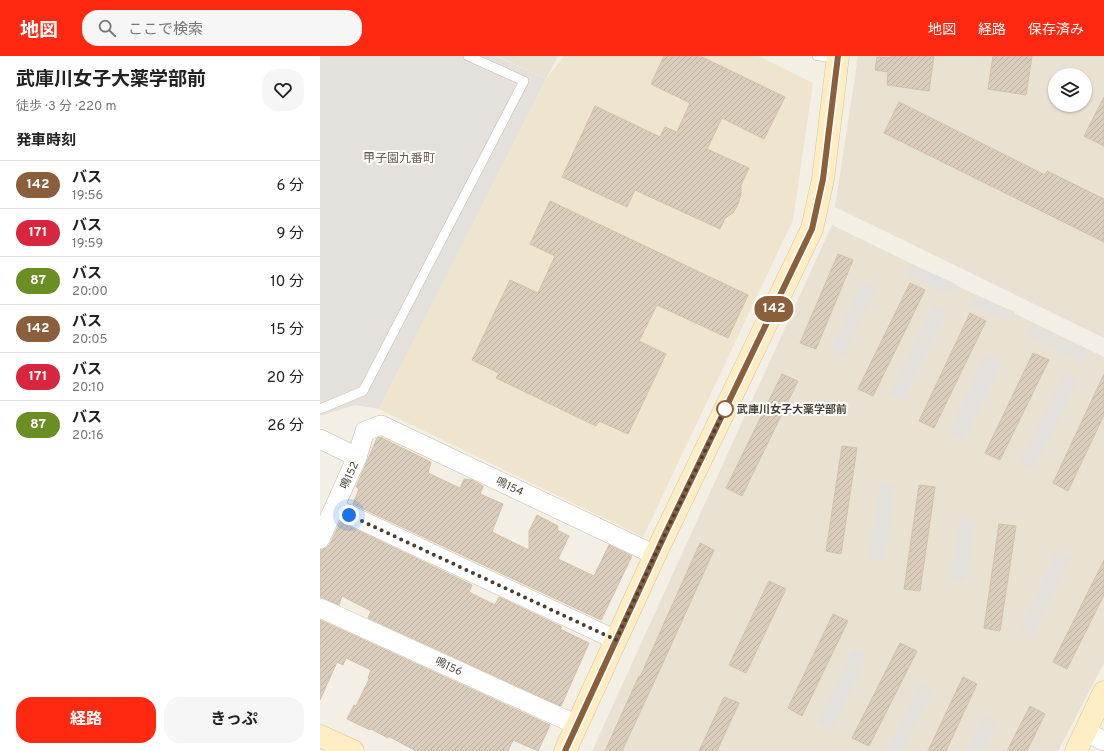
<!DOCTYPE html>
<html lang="ja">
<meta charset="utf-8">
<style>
:root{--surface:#fff;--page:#f6f6f6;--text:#222;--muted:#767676;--line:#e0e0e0;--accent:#ff2911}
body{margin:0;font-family:Overpass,"Noto Sans JP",sans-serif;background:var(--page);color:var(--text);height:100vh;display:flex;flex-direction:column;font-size:15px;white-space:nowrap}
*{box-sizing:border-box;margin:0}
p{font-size:13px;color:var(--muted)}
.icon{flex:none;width:22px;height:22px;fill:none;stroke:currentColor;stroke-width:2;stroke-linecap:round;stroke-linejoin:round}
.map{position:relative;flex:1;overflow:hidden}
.panel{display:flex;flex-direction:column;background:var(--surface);width:320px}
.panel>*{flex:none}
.badge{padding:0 8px;border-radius:13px;font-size:14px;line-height:26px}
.controls{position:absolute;left:728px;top:12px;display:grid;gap:8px}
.controls a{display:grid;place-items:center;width:44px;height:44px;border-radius:50%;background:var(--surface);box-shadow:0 1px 3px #0004;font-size:20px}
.you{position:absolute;width:20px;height:20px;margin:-10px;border:3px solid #fff;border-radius:50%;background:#1a73e8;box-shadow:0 0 0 6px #1a73e833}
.map>.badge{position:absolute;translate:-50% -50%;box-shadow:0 0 0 2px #fff}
h2{padding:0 16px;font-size:15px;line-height:36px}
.round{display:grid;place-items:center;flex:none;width:42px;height:42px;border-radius:16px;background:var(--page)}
.headline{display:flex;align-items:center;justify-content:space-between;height:68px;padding:0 16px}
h1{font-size:19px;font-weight:700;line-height:30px}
.button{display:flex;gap:8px;margin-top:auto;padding:8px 16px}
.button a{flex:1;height:46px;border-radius:16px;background:var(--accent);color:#fff;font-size:16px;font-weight:700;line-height:46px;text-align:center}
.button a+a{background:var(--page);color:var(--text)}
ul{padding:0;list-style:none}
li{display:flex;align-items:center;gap:12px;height:48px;padding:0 16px;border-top:1px solid var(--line)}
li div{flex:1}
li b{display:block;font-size:15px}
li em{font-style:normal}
li .badge{min-width:44px;font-weight:700;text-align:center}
header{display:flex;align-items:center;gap:24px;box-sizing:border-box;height:56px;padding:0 20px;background:var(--accent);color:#fff}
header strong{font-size:19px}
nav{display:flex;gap:22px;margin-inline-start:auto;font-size:14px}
.search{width:280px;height:36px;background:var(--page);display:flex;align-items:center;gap:10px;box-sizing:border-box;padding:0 14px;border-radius:16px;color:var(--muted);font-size:15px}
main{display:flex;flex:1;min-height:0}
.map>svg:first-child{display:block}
.residential{fill:#e9e1d2;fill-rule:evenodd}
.education{fill:#efe4cd}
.parking{fill:#e4e1dd}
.building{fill:url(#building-hatch);stroke:#d2c1ab}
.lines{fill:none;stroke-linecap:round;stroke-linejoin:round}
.lane-casing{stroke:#c4b9a9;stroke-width:10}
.street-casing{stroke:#c4b9a9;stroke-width:20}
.secondary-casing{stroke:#dcc491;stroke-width:23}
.lane{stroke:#fff;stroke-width:9}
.street{stroke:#fff;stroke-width:19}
.secondary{stroke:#ffeec4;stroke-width:22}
.line-casing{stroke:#fff;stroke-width:9}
.line{stroke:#8b5e3c;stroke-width:6}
.walk{stroke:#473f34;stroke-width:4;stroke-dasharray:0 7.2}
.stop-dot{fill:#fff;stroke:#8b5e3c;stroke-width:2}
.labels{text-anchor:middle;stroke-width:4;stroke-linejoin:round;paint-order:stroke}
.stop-label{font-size:11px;font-weight:bold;fill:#473f34;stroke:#fff;text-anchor:start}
.street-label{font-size:11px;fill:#473f34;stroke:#fff}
.neighbourhood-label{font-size:12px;fill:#6b5c4a;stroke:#fff}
</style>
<header>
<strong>地図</strong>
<div class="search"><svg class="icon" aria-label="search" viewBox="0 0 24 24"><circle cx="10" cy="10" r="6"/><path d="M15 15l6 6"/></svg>ここで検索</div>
<nav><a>地図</a><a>経路</a><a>保存済み</a></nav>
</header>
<main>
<section class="panel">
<div class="headline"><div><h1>武庫川女子大薬学部前</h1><p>徒歩 · 3 分 · 220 m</p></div><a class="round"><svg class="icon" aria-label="heart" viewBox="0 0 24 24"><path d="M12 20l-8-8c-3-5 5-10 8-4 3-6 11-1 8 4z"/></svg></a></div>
<h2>発車時刻</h2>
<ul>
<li><span class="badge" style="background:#8b5e3c;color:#fff">142</span><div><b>バス</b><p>19:56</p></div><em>6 分</em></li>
<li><span class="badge" style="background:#d7263d;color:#fff">171</span><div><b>バス</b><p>19:59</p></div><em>9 分</em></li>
<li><span class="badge" style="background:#6b8e23;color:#fff">87</span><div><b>バス</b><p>20:00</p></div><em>10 分</em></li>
<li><span class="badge" style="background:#8b5e3c;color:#fff">142</span><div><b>バス</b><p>20:05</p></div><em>15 分</em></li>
<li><span class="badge" style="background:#d7263d;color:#fff">171</span><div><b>バス</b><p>20:10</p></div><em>20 分</em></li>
<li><span class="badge" style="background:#6b8e23;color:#fff">87</span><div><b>バス</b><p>20:16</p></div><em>26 分</em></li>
</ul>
<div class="button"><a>経路</a><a>きっぷ</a></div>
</section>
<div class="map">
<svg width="784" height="695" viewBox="0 0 784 695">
<defs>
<pattern id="building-hatch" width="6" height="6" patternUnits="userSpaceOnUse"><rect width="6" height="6" fill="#dacdbc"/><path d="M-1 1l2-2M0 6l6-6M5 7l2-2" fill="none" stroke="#bcb1a2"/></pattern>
</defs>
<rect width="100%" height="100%" fill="#f4efe5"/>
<g class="residential">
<polygon points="177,0 238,0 226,23"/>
<path d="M538,0h246v282l-269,-131zM735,19h30v30h-30z"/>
<polygon points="512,169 784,301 784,607 738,695 272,695"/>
</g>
<polygon class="education" points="244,0 438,0 493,27 473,164 323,481 59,353 226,23"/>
<g class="parking">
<polygon points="0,0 175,0 226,23 59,353 35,349 0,360"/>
<polygon points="592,208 636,228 631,239 587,219"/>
<polygon points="542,227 556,233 524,300 511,293"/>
<polygon points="654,238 695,256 690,267 649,249"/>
<polygon points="613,249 627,256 583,344 570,338"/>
<polygon points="714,268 768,296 762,308 708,280"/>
<polygon points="667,298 682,306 644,384 629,376"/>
<polygon points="744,317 758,324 713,413 699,406"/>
<polygon points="560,427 575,430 564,506 549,503"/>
<polygon points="640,462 656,465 645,526 630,523"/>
<polygon points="736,496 750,503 713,580 700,573"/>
<polygon points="533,593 547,599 512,674 498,667"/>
<polygon points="600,626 614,633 582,695 566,695"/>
<polygon points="663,660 677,667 663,695 646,695"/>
</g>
<g class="building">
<polygon points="344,0 380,0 465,41 444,83 402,62 387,93 429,112 421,129 421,138 418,148 413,157 405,162 400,173 315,134 307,151 242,121 275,50 340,81 345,71 357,76 370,47 331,28"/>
<polygon points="571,0 614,0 609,35 567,29 568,16 555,14 557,1 570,2"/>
<polygon points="673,0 712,0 706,39 668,33"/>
<polygon points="784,41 784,90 764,80"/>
<polygon points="579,46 725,119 727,115 784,143 784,186 564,77"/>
<polygon points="230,145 428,239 408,282 337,249 319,285 346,298 308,378 279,365 276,370 176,322 179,317 152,304 190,224 218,237 235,200 210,188"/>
<polygon points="518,198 533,204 496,293 480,287"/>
<polygon points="590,227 605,234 553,340 538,333"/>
<polygon points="650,257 666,265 614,372 599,365"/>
<polygon points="713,297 729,304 680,404 665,397"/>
<polygon points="462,318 478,325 422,440 406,432"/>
<polygon points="784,318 784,359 748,435 733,427"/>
<polygon points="60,381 111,406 108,417 140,432 144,423 152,424 163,430 160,438 183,448 172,476 209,494 209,475 217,459 238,470 237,474 249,480 238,503 274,520 289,489 312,500 281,564 33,448 39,433 36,431 57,382"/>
<polygon points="522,390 537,392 521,498 506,495"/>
<polygon points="599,429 615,431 600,535 584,533"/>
<polygon points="20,466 152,529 149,536 175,549 179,541 242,571 240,573 269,587 241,650 48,562 51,555 22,540 19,549 0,541 0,494 6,492 10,488"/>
<polygon points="679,468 696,470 680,575 664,572"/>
<polygon points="380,487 394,494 342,609 302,695 285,695 319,620 320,621"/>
<polygon points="784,504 784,539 747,613 733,606"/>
<polygon points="449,525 466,533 426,617 409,609"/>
<polygon points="513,558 528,565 482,660 468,652"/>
<polygon points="0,564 230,669 218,695 193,684 188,695 96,695 68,680 68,682 51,673 50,674 27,663 34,649 36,650 49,623 48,622 51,614 26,602 23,609 17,606 0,644"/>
<polygon points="580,587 597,595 549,690 532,682"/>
<polygon points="643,621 657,628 626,695 608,695"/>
<polygon points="404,641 419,647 397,695 379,695"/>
<polygon points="710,650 725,658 707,695 687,695"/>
</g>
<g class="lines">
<defs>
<g id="lane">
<polyline points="497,0 518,1"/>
<polyline points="0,353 43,335 204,25 148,0"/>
</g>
<g id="street">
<polyline points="0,383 37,401"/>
<polyline points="15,452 296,584"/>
<polyline points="0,483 37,401 45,375 61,369 335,499"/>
<polyline points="0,552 257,669"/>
<polyline points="765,675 784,685"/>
</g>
<g id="secondary">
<polyline points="0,680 33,695"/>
<polyline points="245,695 335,499 492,173 503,123 518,0"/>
<polyline points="756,695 784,636"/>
</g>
</defs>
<use href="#lane" class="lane-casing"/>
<use href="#street" class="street-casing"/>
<use href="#secondary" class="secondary-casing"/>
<use href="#lane" class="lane"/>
<use href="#street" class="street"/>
<use href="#secondary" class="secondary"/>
</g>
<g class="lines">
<defs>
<polyline id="line" points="245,695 346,476 492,173 503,123 518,0"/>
</defs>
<use href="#line" class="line-casing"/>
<use href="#line" class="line"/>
<polyline class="walk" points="29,459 296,584 335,499 405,353"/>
</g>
<circle class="stop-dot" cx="405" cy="353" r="8"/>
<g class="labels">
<g class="stop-label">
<text x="417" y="357">武庫川女子大薬学部前</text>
</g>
<g class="street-label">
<text transform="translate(29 419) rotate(-66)" y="4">鳴152</text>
<text transform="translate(190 430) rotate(25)" y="4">鳴154</text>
<text transform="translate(129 610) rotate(25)" y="4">鳴156</text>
</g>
<g class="neighbourhood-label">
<text x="79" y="106">甲子園九番町</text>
</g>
</g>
</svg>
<div class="controls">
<a><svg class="icon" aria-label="layers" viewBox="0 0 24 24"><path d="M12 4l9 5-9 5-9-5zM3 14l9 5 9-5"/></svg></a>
</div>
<div class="you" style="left:29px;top:459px"></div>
<b class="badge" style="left:454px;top:253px;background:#8b5e3c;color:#fff">142</b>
</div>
</main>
